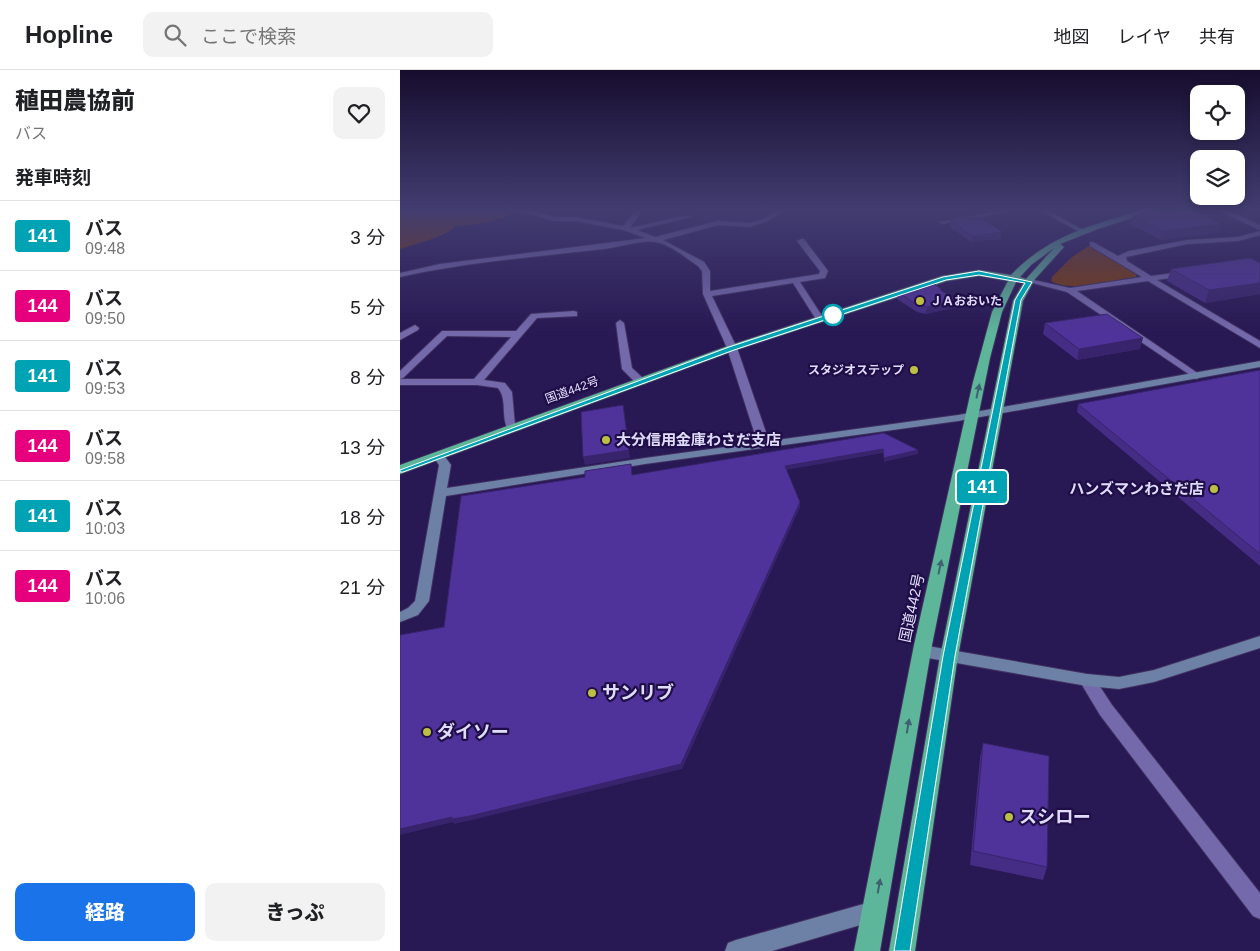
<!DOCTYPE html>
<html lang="ja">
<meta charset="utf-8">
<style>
:root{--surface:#fff;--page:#f2f2f2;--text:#202124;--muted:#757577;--line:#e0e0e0;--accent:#1a73e8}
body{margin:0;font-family:Arial,"Noto Sans JP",sans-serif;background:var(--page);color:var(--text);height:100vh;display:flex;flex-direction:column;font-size:19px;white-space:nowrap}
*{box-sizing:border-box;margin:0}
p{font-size:16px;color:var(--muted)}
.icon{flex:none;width:28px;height:28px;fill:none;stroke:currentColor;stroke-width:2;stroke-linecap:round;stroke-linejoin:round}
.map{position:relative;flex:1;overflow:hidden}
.details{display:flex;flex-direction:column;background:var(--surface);width:400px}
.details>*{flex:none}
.badge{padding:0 10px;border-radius:4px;font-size:18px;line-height:32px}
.buttons{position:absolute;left:790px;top:15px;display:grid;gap:10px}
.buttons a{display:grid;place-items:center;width:55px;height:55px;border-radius:10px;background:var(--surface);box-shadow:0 2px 8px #0003;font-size:25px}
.map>.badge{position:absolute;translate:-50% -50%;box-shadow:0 0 0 2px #fff}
h2{padding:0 15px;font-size:19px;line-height:45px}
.round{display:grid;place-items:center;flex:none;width:52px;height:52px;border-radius:10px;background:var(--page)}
.overview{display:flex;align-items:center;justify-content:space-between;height:85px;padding:0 15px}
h1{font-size:24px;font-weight:800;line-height:38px}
.button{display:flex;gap:10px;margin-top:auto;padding:10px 15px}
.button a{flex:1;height:58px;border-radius:10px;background:var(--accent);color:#fff;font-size:20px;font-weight:800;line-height:58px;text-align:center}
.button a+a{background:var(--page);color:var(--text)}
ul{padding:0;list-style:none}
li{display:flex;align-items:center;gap:15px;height:70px;padding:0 15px;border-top:1px solid var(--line)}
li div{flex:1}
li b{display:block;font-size:19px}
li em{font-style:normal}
li .badge{min-width:55px;font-weight:700;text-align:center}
header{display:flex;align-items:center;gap:30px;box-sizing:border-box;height:70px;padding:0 25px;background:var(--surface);border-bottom:1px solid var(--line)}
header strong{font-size:24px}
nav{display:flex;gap:28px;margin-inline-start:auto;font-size:18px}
.search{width:350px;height:45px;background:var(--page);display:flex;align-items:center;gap:12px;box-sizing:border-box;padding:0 18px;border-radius:10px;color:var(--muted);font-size:19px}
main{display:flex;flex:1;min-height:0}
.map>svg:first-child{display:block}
.green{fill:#7c3a07}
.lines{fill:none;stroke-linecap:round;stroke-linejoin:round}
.street-casing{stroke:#403162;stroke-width:2}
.secondary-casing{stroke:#403162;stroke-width:2}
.highway-casing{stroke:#403162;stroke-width:2}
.street{fill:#7469ab;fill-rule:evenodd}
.secondary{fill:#6d80a6;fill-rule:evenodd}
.highway{fill:#5eb69a;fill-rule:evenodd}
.wall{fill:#452c84}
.shaded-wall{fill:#38246c}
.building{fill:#50339a;stroke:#38246c}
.oneway{fill:#3e6271}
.line{fill:#00a3b4;stroke:#fff}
.poi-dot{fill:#bcbf43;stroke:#1f0d48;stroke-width:2}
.stop-dot{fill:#fff;stroke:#00a3b4;stroke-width:2.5}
.labels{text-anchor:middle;stroke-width:4.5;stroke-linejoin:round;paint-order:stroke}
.far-poi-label{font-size:12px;font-weight:bold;fill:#e0ddfa;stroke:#1f0d48;text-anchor:start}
.far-street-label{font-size:12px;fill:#e0ddfa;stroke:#1f0d48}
.poi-label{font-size:15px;font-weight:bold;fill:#e0ddfa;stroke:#1f0d48;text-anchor:start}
.street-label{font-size:15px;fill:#e0ddfa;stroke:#1f0d48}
.near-poi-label{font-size:18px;font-weight:bold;fill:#e0ddfa;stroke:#1f0d48;text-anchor:start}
</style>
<header>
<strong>Hopline</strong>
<div class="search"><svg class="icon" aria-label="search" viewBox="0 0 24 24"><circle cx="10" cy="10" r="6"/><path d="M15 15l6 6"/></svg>ここで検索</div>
<nav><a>地図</a><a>レイヤ</a><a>共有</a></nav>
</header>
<main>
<section class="details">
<div class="overview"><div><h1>稙田農協前</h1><p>バス</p></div><a class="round"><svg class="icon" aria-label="heart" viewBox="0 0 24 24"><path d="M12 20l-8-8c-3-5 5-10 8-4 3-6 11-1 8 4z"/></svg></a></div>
<h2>発車時刻</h2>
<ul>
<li><span class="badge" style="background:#00a3b4;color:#fff">141</span><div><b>バス</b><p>09:48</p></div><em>3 分</em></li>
<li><span class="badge" style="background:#e6007e;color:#fff">144</span><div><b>バス</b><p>09:50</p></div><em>5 分</em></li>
<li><span class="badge" style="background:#00a3b4;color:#fff">141</span><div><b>バス</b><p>09:53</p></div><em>8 分</em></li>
<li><span class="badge" style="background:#e6007e;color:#fff">144</span><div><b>バス</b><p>09:58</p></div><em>13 分</em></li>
<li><span class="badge" style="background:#00a3b4;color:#fff">141</span><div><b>バス</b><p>10:03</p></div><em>18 分</em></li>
<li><span class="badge" style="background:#e6007e;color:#fff">144</span><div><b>バス</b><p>10:06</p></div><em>21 分</em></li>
</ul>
<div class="button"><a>経路</a><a>きっぷ</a></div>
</section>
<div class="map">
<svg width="860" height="881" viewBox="0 0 860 881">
<rect width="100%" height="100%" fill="#281853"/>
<g class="green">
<path d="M0,140h104l9,2c-10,10 -43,13 -58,14 -4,9 -43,19 -55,23z"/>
<path d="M690,175l47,28 -1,4c-22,3 -65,16 -85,4l1,-4 20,-20z"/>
</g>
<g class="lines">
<defs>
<g id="street">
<path d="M107,140l28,1 19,6h21l48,9 13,-16h6l-12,18 58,-13 3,2 -54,13 18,7 63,-16 31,2 15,-4 13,-9h8l-17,11 -19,6 -31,-2 -55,15 41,22 6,9v20l109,-17 1,-3 -23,-30 4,-2h3l24,32 -3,7 -25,4 24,37 -4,3 -3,-1 -24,-38 -81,13 25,52 33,96 -2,2h-8l-2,-2 -31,-96 -24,-54 -1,-23 -4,-5c-12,-8 -28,-22 -43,-24 -11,-3 -39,6 -52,7 -68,8 -136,13 -203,28v-4l40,-9 206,-26 -23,-8 -48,-9h-21l-20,-6z"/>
<polygon points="603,140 618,140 542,154 539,152"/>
<polygon points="817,140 826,140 860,155 860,160"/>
<polygon points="860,161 860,165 838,171 787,174 726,187 727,191 751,206 789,201 789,205 757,210 860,271 860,278 748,211 677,221 799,304 799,308 796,309 667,222 625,211 629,209 670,218 742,207 690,176 690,172 693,172 718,186 729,181 787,170 838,167"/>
<path d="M174,241l3,1v4l-40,2 -53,62 21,3 7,9 3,33 3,4 -1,2h-8c-9,-13 -1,-31 -11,-43l-21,-3h-77v-6h74l37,-42 -64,-1 -44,42 -3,1v-8l42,-40h74l15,-17z"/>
<polygon points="220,250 224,253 232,298 245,310 245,314 237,314 222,299 216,253"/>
<polygon points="15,255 19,258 18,260 0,270 0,263"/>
<polygon points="687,604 693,606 712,635 860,823 860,849 853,846 700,645 679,610 681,606"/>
</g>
<g id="secondary">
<polygon points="639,140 647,140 685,161 680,162"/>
<polygon points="860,291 860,297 558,351 245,394 46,426 29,531 18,545 0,552 0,542 8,538 15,531 39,395 33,386 35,384 43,384 51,395 47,418 245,388 558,345"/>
<polygon points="860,566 860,578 754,612 719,619 687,616 522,587 517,585 514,581 517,577 522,575 687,604 719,607 754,600"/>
<polygon points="474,831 481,834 484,841 481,848 474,851 372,881 325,881 328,873 336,870"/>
</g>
<path id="highway" d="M743,140h13l-58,19 -38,15 4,3 -29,32 -12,22 -66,361 -42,289h-26l50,-289 74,-361 11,-19h-8l-14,30 -12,46 -58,287 -52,306h-26l60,-306 59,-263 19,-70 16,-31 -29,-5 -32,5 -211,69 -336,124v-9l328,-119 214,-70 37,-6 32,5c38,-40 82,-50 132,-65zM654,178l-28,31 -6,-2 11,-12z"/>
</defs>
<use href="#street" class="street-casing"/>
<use href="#secondary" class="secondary-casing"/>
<use href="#highway" class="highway-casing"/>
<use href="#street" class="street"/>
<use href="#secondary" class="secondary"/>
<use href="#highway" class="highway"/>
</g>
<g class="wall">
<polygon points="733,146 818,163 761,170 730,154"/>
<polygon points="550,150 601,169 571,172 549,156"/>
<polygon points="860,193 860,224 805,233 767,211 771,199"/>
<polygon points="541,219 541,221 557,230 557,237 526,244 517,242 497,229 498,222"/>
<polygon points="645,253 740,279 677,290 643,264"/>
<polygon points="860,300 860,496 677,342 678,334"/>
<polygon points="583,673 647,797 643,810 570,795 580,687"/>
</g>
<g class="shaded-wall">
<polygon points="821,154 818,163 761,170 764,161"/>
<polygon points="602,162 601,169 571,172 572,166"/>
<polygon points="860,213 860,224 805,233 809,220"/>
<polygon points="557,230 557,237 526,244 527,237"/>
<polygon points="743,268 740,279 677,290 679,279"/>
<polygon points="223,335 230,388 185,395 183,387"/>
<polygon points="483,379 483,383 386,400 385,396"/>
<polygon points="518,380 518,384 484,392 484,388"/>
<polygon points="400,432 400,437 282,699 72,750 54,754 53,752 0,765 0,759 52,747"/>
</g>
<g class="building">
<polygon points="755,140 762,140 766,142 779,140 792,140 821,154 764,161 733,146"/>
<polygon points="579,147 602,162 572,166 550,150"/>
<polygon points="850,188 860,193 860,213 809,220 771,199"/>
<polygon points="532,212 541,219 540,220 557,230 527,237 517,235 498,222"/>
<polygon points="707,244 743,268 679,279 645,253"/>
<polygon points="860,300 860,484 678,334"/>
<polygon points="223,335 229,380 183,387 181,342"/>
<polygon points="484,363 518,380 484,388 483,379 385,396 400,432 281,694 70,746 52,749 52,747 0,759 0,565 44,557 61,426 185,407 185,401 231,394 232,405"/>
<polygon points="583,673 649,686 647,797 573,781"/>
</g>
<defs><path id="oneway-solid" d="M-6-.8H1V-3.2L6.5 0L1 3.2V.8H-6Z" transform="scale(1.25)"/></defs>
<g class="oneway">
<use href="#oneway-solid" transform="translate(578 321) rotate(-78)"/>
<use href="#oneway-solid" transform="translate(540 497) rotate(-78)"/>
<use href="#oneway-solid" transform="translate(508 656) rotate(-80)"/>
<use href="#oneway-solid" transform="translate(479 816) rotate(-80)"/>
</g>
<linearGradient id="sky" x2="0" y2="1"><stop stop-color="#160d2e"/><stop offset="0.53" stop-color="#423d71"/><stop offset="1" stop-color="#423d71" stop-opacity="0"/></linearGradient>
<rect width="860" height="263" fill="url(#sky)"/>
<polygon class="line" points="579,201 632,212 621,230 555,586 510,881 494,881 543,586 615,230 625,213 579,205 546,210 334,280 3,402 0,402 0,400 329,277 543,207"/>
<g class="poi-dot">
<circle cx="520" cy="231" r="5"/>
<circle cx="514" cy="300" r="5"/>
<circle cx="206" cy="370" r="5"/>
<circle cx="814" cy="419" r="5"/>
<circle cx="192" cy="623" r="5"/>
<circle cx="27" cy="662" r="5"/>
<circle cx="609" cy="747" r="5"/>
</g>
<circle class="stop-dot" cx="433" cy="245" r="10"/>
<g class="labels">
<g class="far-poi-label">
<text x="530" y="235">ＪＡおおいた</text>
<text x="504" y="304" text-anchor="end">スタジオステップ</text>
</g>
<g class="far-street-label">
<text transform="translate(172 320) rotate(-20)" y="4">国道442号</text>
</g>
<g class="poi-label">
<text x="216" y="375">大分信用金庫わさだ支店</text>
<text x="804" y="424" text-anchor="end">ハンズマンわさだ店</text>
</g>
<g class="street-label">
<text transform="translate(512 538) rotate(-78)" y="5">国道442号</text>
</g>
<g class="near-poi-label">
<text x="202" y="629">サンリブ</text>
<text x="37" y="668">ダイソー</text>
<text x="619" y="753">スシロー</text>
</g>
</g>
</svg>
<div class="buttons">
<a><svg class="icon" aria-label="locate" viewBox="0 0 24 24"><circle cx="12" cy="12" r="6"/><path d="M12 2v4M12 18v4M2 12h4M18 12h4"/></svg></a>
<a><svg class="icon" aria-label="layers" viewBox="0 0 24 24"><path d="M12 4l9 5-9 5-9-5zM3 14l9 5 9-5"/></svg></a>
</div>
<b class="badge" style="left:582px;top:417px;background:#00a3b4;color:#fff">141</b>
</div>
</main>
